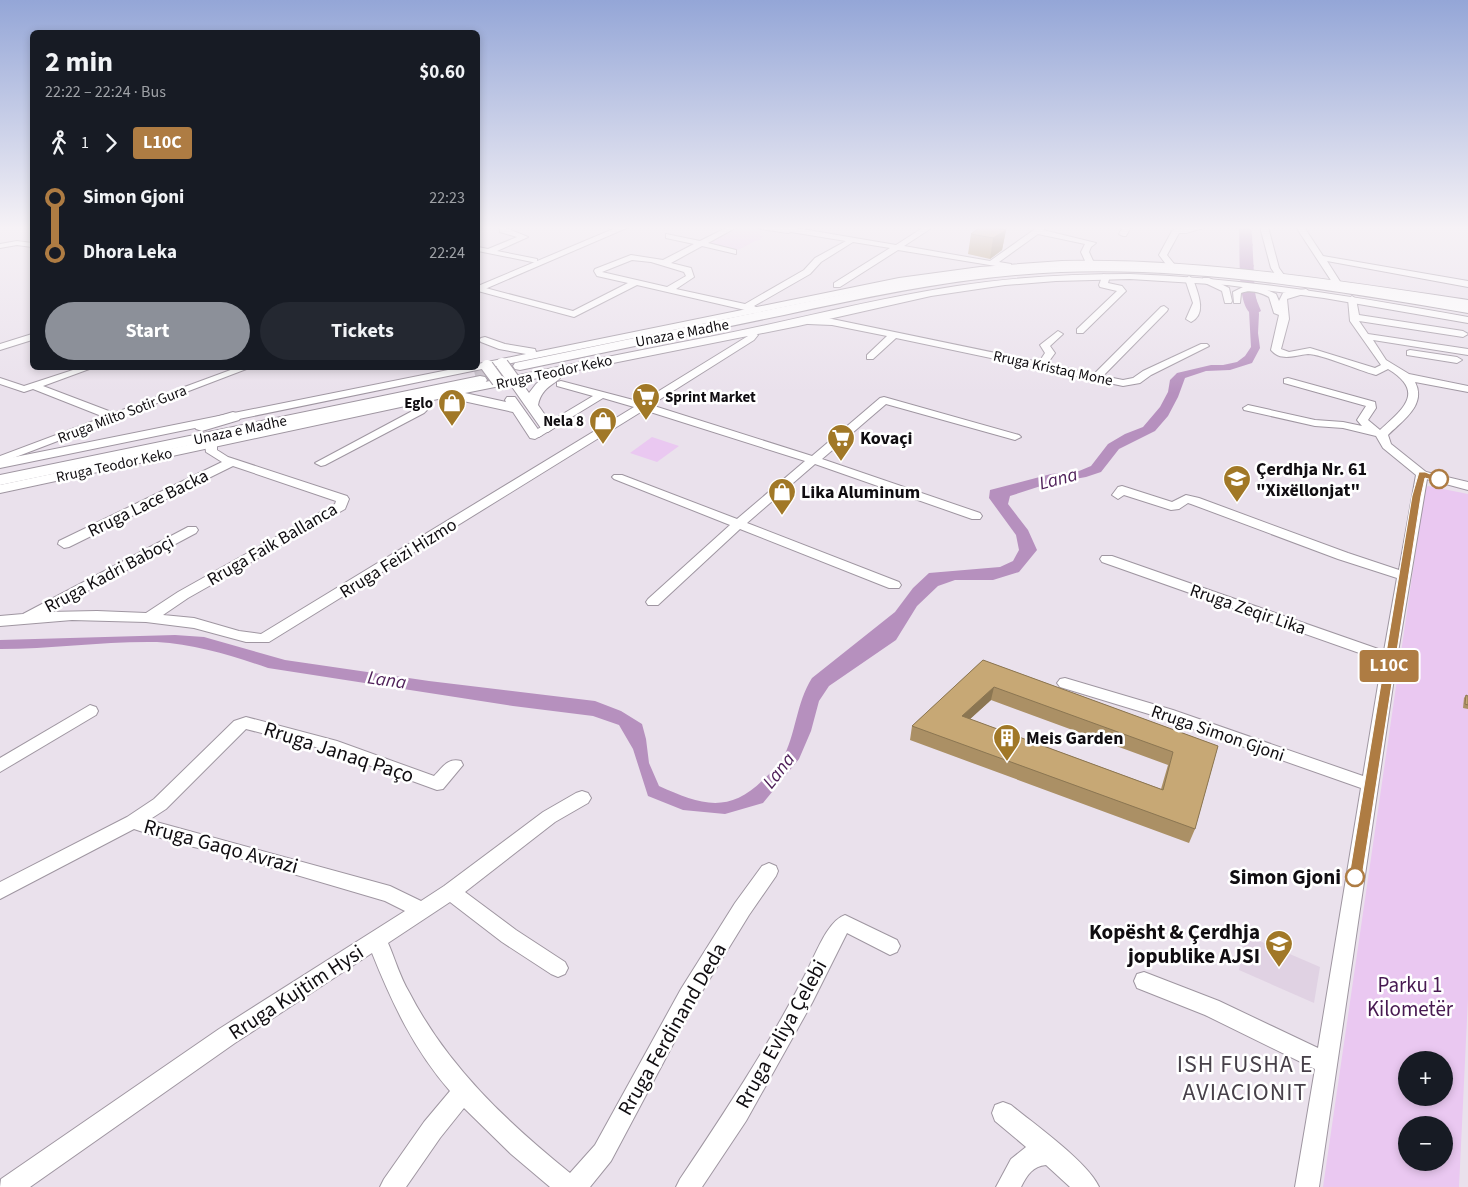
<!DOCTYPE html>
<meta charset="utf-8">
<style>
:root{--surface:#171b24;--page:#242831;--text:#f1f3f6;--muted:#9ea1a6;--accent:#8c9099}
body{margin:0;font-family:"Source Sans 3",sans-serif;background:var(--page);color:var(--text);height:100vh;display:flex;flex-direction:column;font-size:19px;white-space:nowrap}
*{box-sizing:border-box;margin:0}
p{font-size:16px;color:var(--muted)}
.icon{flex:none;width:28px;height:28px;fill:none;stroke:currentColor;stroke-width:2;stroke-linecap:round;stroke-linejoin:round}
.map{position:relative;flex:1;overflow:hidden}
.panel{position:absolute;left:30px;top:30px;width:450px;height:340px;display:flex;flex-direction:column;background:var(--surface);border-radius:8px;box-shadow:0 2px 8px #0003}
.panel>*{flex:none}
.badge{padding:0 10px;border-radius:4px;font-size:18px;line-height:32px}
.controls{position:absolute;left:1398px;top:1051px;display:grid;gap:10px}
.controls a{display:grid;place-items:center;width:55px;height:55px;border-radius:50%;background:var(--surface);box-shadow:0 2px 8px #0003;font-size:25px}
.map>.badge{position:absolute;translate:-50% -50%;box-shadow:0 0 0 2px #fff}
.legs{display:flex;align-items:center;gap:8px;height:55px;padding:0 15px;font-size:16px}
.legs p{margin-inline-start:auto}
.head{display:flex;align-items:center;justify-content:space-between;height:85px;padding:0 15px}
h1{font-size:28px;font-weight:700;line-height:38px}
.cta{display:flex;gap:10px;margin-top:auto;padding:10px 15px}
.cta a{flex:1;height:58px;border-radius:30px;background:var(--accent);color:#fff;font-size:20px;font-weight:700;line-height:58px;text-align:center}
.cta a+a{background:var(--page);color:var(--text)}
ul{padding:0 15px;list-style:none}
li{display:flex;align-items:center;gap:18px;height:55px;font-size:19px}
li i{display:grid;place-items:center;width:8px;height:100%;margin:0 6px;background:currentColor}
li i::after{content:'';width:12px;height:12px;margin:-6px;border:4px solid;border-radius:50%;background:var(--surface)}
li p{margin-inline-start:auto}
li:first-child i{background:linear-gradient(#0000 50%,currentColor 0)}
li:last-child i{background:linear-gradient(currentColor 50%,#0000 0)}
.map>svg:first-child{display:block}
.built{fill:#e0d2e3}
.green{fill:#eac8f1;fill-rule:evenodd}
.water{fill:#b690be}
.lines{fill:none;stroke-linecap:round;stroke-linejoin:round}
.river{fill:#b690be;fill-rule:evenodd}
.highway-tunnel{stroke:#c9c1cb;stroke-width:16;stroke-dasharray:16 8;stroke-linecap:butt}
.minor-casing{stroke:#9f96a1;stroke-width:2}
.major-casing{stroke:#9f96a1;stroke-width:2}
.highway-casing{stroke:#9f96a1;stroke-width:2}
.minor{fill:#fff;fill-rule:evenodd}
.major{fill:#fff;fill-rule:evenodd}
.highway{fill:#fff;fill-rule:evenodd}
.major-bridge-casing{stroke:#9f96a1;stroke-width:14;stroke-linecap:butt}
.major-bridge{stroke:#fff;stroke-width:12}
.wall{fill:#ab9065;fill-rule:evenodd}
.shaded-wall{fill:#8b7652}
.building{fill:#c7a875;stroke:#8b7652;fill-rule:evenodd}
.line-1{fill:#ae7c43;stroke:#fff}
.stop-1-dot{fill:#fff;stroke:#ae7c43;stroke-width:2.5}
.labels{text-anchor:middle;stroke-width:5;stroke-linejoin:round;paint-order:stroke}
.far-street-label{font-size:15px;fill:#100d11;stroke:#fff}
.far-poi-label{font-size:15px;font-weight:bold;fill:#100d11;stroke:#fff;text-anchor:end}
.poi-label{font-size:18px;font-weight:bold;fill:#100d11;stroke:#fff;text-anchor:start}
.street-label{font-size:18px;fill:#100d11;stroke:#fff}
.water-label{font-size:19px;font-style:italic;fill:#4f2059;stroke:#fff}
.near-street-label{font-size:21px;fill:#100d11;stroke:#fff}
.near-stop-label{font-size:21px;font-weight:bold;fill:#100d11;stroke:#fff;text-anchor:end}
.near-poi-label{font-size:21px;font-weight:bold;fill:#100d11;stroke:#fff;text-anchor:end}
.near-park-label{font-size:21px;fill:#471951;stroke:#fff}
.near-quarter-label{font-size:24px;letter-spacing:1px;fill:#474049;stroke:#fff}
</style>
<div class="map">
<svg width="1468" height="1187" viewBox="0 0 1468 1187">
<rect width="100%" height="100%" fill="#eae1ec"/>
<polygon class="built" points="1246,935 1320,967 1314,1003 1239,970"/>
<g class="green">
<polygon points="736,227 766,229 758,234 763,237 759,239 761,240 755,241 738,250 706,243"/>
<polygon points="652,437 679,446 657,462 630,453"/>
<path d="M1428,486l40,8v504l-9,189h-136l102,-699zM1406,1060h38v38h-38zM1406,1125h38v37h-38z"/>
</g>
<g class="water">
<polygon points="1239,227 1248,227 1252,231 1248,237 1253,245 1250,248 1250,260 1254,266 1251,269 1240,268"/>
<path d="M1244,291l11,1 4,22 -1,19 2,15 -8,15 -22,7 -24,1 -21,7 -7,19 -10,19 -13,15 -36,18 -18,23 -15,5 -39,7 -37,12 -2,8 20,26 9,20 -18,22 -26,8h-38l-17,6 -21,20 -21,34 -67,46 -10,15 -8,30 -12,28 -36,44 -38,11 -42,-4 -35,-14 -15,-47 -14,-24 -26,-9 -80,-10 -245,-38c-35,-12 -73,-24 -111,-26 -52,-1 -105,7 -157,7v-9l175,-5 29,2 81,23 144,21 166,20 26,10 21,13 4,15 3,24 10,23c40,18 69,29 104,-6 6,-6 15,-13 19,-20 14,-25 14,-57 30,-82l83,-66 18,-24 16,-15 71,-6 13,-6 6,-11 -3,-15 -27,-37 1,-8 61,-16 28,-3 12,-5 17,-22 17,-10 18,-7 17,-20 8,-15 2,-12 7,-7 34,-8h12l14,-3 8,-6 6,-9 -2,-36z"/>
</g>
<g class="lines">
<path class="river" d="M1238,227h12l2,8 3,61 6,15 -7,4c-18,-4 -14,-64 -14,-80z"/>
<polyline class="highway-tunnel" points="475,375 520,366"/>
<defs>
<g id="minor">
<path d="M728,227h9l-29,16 28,7v4l-34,-8 -31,17 20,5 3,9 -18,12 69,15 59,-34 11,-12 31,-17 -55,-9 -3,1 -27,-4 -4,-2h33l106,18 28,-18h9l-29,19 86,15 48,-34h8l-3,3 53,13 -5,4 -2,5 5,11 -4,2 -4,-2 -5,-11 4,-8 -47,-10 -39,28 12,2v4h-3l-110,-18 -58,37h-6v-4l56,-35 -37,-6 -32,20 -11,12 -56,32 8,4 -4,3 -121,-28 -63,32 -96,-26v-5l95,25 55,-28 -31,-7 -3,-5 1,-2 36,-14 32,5 31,-16 -28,-6v-4l34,7zM632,260l19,2 33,10 2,4 -19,11 -65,-15z"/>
<polygon points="1123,227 1131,227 1126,236 1123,236 1119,234"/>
<polygon points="1195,227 1207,227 1186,233 1179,233 1167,255 1175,265 1168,267 1159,255 1172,231 1176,229"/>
<polygon points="1260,227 1268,227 1279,268 1284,275 1283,277 1277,277 1271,268"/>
<polygon points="1296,227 1304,227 1323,256 1468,281 1468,287 1327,261 1341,283 1334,285"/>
<polygon points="500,228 506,228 528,237 497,251 537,259 537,263 478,251 478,247 488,249 517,237 500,232"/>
<polygon points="17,241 32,243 32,247 17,245 0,248 0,244"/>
<polygon points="1103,274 1110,276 1108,283 1122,286 1126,291 1083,333 1077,333 1077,329 1117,291 1100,287 1099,285"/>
<path d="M1189,276l4,3c4,12 15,35 -2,43l-5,-3 7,-16 -8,-24z"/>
<polygon points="1203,278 1209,278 1229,288 1232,301 1231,303 1225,303 1222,291 1203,282"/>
<path d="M1245,286l18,2 13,6 3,7 4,-8 23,-4 4,3 -23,7 2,20 -8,30 8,3 21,-4 65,20 6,-3 -31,-44 -2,-22 4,-3 4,3 3,16 104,16 5,3 -5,3 -104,-16 9,13 100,15v6l-95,-15 13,20 23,14 59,12v6l-53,-10c12,23 -13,39 -27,53l3,9 35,28 42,10v8l-41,-11 -30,179 -78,529h-24l20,-118 -110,-54 -68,-27 -3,-7 3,-7 7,-2 75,29 99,47 43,-260 -199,-70 -102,-31 -3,-4 3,-4 5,-1 108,32 190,66 19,-115 -280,-99 -2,-3 2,-3h10l272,95 13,-73 -59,-19 -147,-55 -3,-1 -9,6 -8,1 -47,-15 -6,4 -6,-4 6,-8 4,-1 50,16 14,-7 13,3 149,55 51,17 17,-95 -33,-27 -7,-12 -33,-8 -28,-2 -71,-16 -1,-2 5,-3 67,15 28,2 19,4 -5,-6 9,-14 -82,-23v-4l4,-1 87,24 1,6 -8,12 12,10c23,-21 46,-38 8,-61l-12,6c-16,-4 -55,-21 -68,-21 -13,1 -27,8 -37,-4l8,-35 -5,-2 -5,-16c-8,-4 -18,-8 -28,-4l-1,10h-6l-1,-11z"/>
<polygon points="1164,306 1168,309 1167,311 1103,376 1123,380 1133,378 1143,371 1201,344 1207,344 1209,346 1151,375 1140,383 1123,386 896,338 873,359 867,359 867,355 887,336 832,325 808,324 803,321 808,318 832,319 1039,362 1045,353 1040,345 1058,331 1063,334 1050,346 1055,353 1047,364 1094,374 1161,307"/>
<polygon points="750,329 758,335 754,340 651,405 812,456 880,398 884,397 1019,435 1021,437 1015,440 886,404 822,459 980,513 982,516 980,519 972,519 815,464 747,523 899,582 901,585 899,588 889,588 740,529 658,605 648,605 646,602 648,599 730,525 614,479 612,477 614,475 622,475 737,519 805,461 644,410 269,642 246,642 194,628 146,622 72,620 0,626 0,616 23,614 188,527 196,527 198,530 196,533 48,612 97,611 146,613 178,592 335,504 336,501 233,466 69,547 64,548 58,544 59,541 222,462 206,452 205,444 211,441 217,444 217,450 228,457 347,496 349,499 345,509 188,598 163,615 194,618 239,631 261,634 634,407 603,398 539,437 531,437 529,435 531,433 593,396 557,386 557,382 561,381 641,402 748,336 745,332"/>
<polygon points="32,334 32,340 0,350 0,344"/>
<polygon points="1410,350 1457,357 1462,360 1457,363 1407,355 1407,351"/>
<polygon points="79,368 92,368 43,386 114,413 236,368 249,368 0,463 0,456 104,417 33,389 24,392 0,384 0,378 24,386"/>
<polygon points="424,397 429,400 430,407 424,413 325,465 321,466 315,463 416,409 420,406 419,400"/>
<polygon points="90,705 96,707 98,711 96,715 0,772 0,758"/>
<path d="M246,717l91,24 97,35c8,-8 14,-19 27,-15l2,4 -20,24 -6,1 -110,-40 -81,-21 -80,80 -17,11 241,66 31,15 23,-15 99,-74 33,-19 6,-2 6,2 3,5 -3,5 -33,19 -90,70 51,38 49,32 3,6 -3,6 -7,3 -7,-3 -49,-32 -52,-40 -62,41c7,16 12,34 21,49 38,74 98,130 161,181l25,-28 86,-156 54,-86 27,-37 7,-3 7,3 2,5 -2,5 -27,39 -54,88 -84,158 -21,26h-40l-39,-33 -47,-46 -24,30 -34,49h-26l4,-8 40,-57 26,-31c-36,-41 -58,-88 -78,-138l-137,90 -205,144h-30l1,-8 218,-150 186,-118 -20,-10 -160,-47 -49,-11 -42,-14 -134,70v-17l127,-65 27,-18 80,-78z"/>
<path d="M845,915l52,25 3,6 -3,6 -7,3 -43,-22 -35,70 -66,118 -44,66h-26l4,-8c45,-67 89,-134 126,-206 9,-17 21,-52 39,-58z"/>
<path d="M1003,1102l8,3c23,19 77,57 88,82h-29l-24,-22c-13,1 -19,10 -25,22h-25l15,-28 15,-12 -31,-26 -3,-8 3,-8z"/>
</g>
<g id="major">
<polygon points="618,227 629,227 478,292 478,286"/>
<path d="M1062,261c137,-3 271,19 406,39v6c-126,-18 -251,-40 -379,-40 -73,0 -145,10 -217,23l-872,179v-8l458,-92h20v-4l48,-10 -27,-5 -18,-7 -2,-2 2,-2 4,-1 20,7 30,5 1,3 363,-74 81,-11z"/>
<path d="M1130,274c114,4 226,23 338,43v6l-144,-25 -97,-13 -97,-6 -74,2 -51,4 -74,11 -133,30 -235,47c-3,11 -21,11 -25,32l16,23 -6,4 -5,-1 -33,-47 -45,9 41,9 -1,-2 2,-3h8l27,38 -7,4 -5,-1 -17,-26 -59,-13 -2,-3 -452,97v-8c240,-51 479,-104 719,-150 80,-16 158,-37 238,-49 58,-9 115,-12 173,-12zM546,376l-10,8 -7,9 -8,-11z"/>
</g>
<g id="highway">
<path d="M1133,264c113,5 224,23 335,41v8c-135,-23 -270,-46 -407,-41 -94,4 -185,23 -277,43 -88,18 -176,37 -264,55l-5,-1 -2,-3 2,-3 5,-1 387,-81 113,-14z"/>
<polygon points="480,376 485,377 487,380 485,383 0,485 0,475"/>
<polygon points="233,412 239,414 241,417 239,420 202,431 196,429 194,426 196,423"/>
</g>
</defs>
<use href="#minor" class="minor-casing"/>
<use href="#major" class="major-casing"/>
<use href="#highway" class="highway-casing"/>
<use href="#minor" class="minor"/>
<use href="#major" class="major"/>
<use href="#highway" class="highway"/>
<defs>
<g id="major-bridge">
<polyline points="502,364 513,379"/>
<polyline points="487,366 498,381"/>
</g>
</defs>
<use href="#major-bridge" class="major-bridge-casing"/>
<use href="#major-bridge" class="major-bridge"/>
</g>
<g class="wall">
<polygon points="1006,230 1002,250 990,259 968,254 971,234"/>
<path d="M983,660l235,86 -23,83 -6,14 -279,-103 2,-14zM991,700l177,65 -7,24 -191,-70z"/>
<polygon points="1466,695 1468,696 1468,709 1463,708 1464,698"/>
</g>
<g class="shaded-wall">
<polygon points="1006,230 1002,250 990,259 993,238"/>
<polygon points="994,687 991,700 959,729 962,716"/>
</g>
<g class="building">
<polygon points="980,227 990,227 1006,230 993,238 971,234"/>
<path d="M983,660l235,86 -23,83 -283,-103zM994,687l179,65 -10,38 -201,-74z"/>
<polygon points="1466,695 1468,696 1468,705 1465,704"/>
</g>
<linearGradient id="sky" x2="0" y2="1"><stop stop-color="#94a6d7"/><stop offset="0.58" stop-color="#f6f2f6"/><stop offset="1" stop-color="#f6f2f6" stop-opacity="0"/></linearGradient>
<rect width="1468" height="393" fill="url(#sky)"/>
<polygon class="line-1" points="1419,472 1425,472 1443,479 1439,482 1425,478 1421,496 1362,877 1360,880 1355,882 1351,880 1349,877 1412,496"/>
<defs>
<symbol id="supermarket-pin" viewBox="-11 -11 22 30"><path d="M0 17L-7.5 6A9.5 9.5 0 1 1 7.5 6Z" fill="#a17827" stroke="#fff"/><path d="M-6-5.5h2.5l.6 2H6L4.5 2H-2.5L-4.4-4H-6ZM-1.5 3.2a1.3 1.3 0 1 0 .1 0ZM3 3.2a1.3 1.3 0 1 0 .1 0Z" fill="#fff"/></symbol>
<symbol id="shop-pin" viewBox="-11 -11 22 30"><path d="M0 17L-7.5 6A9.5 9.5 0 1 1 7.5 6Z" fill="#a17827" stroke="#fff"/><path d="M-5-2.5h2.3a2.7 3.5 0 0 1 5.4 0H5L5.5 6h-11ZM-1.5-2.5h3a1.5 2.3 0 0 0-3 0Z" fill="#fff"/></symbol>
<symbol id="school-pin" viewBox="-11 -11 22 30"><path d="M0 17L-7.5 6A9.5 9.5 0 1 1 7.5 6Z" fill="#a17827" stroke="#fff"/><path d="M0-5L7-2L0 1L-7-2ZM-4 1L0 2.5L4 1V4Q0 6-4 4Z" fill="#fff"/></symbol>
<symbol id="building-pin" viewBox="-11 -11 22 30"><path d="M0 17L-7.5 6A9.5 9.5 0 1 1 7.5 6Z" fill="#a17827" stroke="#fff"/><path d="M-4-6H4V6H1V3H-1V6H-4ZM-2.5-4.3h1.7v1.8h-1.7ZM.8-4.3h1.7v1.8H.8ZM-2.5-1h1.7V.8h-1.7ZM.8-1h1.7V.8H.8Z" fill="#fff"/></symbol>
</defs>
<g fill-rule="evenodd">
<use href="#supermarket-pin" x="630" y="381" width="32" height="43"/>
<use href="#shop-pin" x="436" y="387" width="32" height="43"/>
<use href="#shop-pin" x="587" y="405" width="32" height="43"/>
<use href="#supermarket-pin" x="825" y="422" width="32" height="43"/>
<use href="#school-pin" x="1221" y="463" width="32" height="43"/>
<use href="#shop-pin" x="766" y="476" width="32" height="43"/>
<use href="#building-pin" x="991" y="722" width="32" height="43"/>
<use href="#school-pin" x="1263" y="928" width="32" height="43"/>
</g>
<g class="stop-1-dot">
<circle cx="1439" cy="479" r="9"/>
<circle cx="1355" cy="877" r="9"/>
</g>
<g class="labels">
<g class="far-street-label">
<text transform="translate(682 333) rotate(-11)" y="5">Unaza e Madhe</text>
<text transform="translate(1053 368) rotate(12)" y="5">Rruga Kristaq Mone</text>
<text transform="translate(554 372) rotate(-12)" y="5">Rruga Teodor Keko</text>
<text transform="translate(122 414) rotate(-21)" y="5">Rruga Milto Sotir Gura</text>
<text transform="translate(240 430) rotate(-12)" y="5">Unaza e Madhe</text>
<text transform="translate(114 465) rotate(-12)" y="5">Rruga Teodor Keko</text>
</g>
<g class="far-poi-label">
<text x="665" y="402" text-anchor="start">Sprint Market</text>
<text x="433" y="408">Eglo</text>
<text x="584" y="426">Nela 8</text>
</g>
<g class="poi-label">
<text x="860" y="444">Kovaçi</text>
<text x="1256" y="475">Çerdhja Nr. 61<tspan x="1256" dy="21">"Xixëllonjat"</tspan></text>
<text x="801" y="498">Lika Aluminum</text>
<text x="1026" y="744">Meis Garden</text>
</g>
<g class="street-label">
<text transform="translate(148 503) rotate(-26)" y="6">Rruga Lace Backa</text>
<text transform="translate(272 544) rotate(-30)" y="6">Rruga Faik Ballanca</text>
<text transform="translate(398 558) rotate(-32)" y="6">Rruga Feizi Hizmo</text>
<text transform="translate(109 574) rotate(-28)" y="6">Rruga Kadri Baboçi</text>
<text transform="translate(1248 609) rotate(19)" y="6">Rruga Zeqir Lika</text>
<text transform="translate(1218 733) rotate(19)" y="6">Rruga Simon Gjoni</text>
</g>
<g class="water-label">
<text transform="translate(1058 478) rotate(-15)" y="7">Lana</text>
<text transform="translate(387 679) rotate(8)" y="7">Lana</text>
<text transform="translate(778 770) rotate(-52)" y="7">Lana</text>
</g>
<g class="near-street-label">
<text transform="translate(339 752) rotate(18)" y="7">Rruga Janaq Paço</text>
<text transform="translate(221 846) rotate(15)" y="7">Rruga Gaqo Avrazi</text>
<text transform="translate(296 992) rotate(-33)" y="7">Rruga Kujtim Hysi</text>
<text transform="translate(672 1029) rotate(-60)" y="7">Rruga Ferdinand Deda</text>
<text transform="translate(781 1034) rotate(-61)" y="7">Rruga Evliya Çelebi</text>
</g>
<g class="near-stop-label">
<text x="1341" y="884">Simon Gjoni</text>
</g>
<g class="near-poi-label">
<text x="1260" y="939">Kopësht &amp; Çerdhja<tspan x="1260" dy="24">jopublike AJSI</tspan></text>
</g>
<g class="near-park-label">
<text x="1410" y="992">Parku 1<tspan x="1410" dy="24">Kilometër</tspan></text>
</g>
<g class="near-quarter-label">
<text x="1245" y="1072">ISH FUSHA E<tspan x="1245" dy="28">AVIACIONIT</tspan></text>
</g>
</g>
</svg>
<div class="controls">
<a>+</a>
<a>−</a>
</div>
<b class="badge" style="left:1389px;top:666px;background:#ae7c43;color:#fff">L10C</b>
<section class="panel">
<div class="head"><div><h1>2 min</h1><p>22:22 – 22:24 · Bus</p></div><b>$0.60</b></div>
<div class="legs"><svg class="icon" aria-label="walk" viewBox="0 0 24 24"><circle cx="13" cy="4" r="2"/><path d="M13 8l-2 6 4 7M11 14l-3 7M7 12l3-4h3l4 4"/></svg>1<svg class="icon" aria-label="forward" viewBox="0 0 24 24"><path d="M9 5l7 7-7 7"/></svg><b class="badge" style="background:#ae7c43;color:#fff">L10C</b></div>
<ul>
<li><i style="color:#ae7c43"></i><b>Simon Gjoni</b><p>22:23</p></li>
<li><i style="color:#ae7c43"></i><b>Dhora Leka</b><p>22:24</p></li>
</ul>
<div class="cta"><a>Start</a><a>Tickets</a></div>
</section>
</div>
